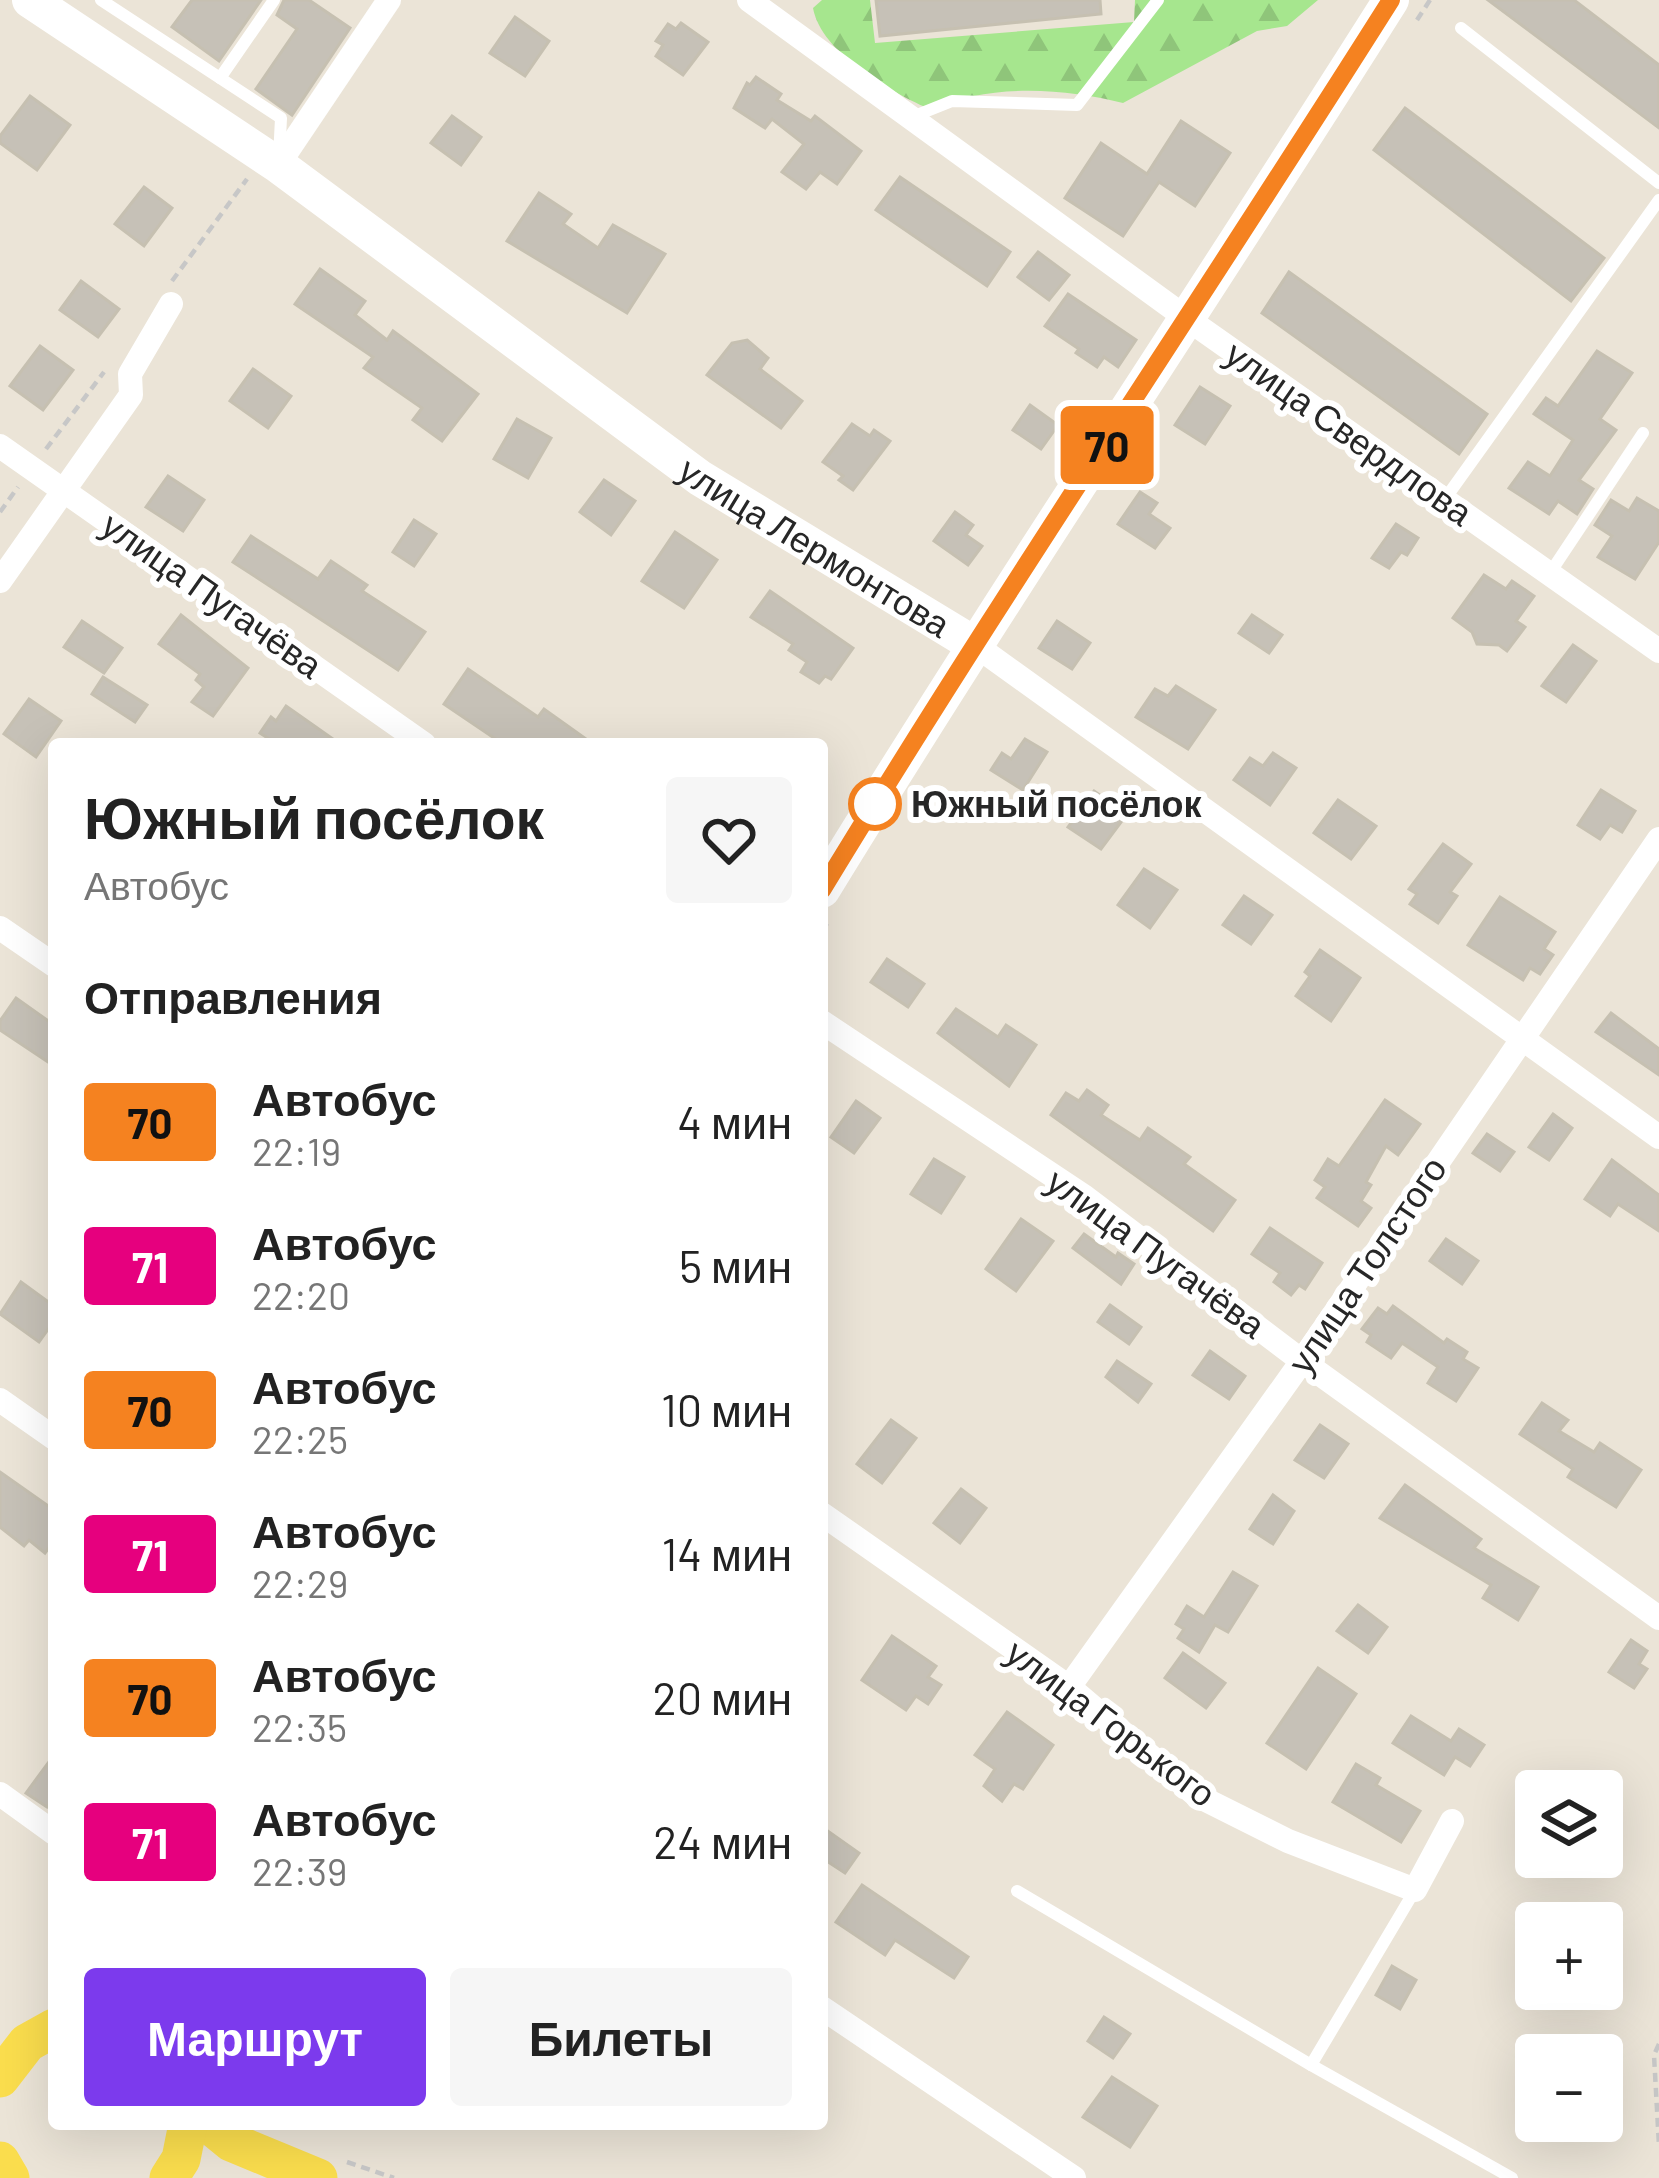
<!DOCTYPE html>
<html lang="ru">
<meta charset="utf-8">
<style>
:root{--surface:#fff;--page:#f6f6f6;--text:#222;--muted:#767676;--accent:#7c3aed}
body{margin:0;font-family:Barlow,sans-serif;background:var(--page);color:var(--text);height:100vh;display:flex;flex-direction:column;font-size:45px;white-space:nowrap}
*{box-sizing:border-box;margin:0}
p{font-size:39px;color:var(--muted)}
.icon{flex:none;width:66px;height:66px;fill:none;stroke:currentColor;stroke-width:2;stroke-linecap:round;stroke-linejoin:round}
.map{position:relative;flex:1;overflow:hidden}
.details{position:absolute;left:48px;top:738px;width:780px;height:1392px;display:flex;flex-direction:column;background:var(--surface);border-radius:12px;box-shadow:0 12px 48px #0002}
.details>*{flex:none}
.badge{padding:0 24px;border-radius:9px;font-size:42px;line-height:78px}
.controls{position:absolute;left:1515px;top:1770px;display:grid;gap:24px}
.controls a{display:grid;place-items:center;width:108px;height:108px;border-radius:12px;background:var(--surface);box-shadow:0 12px 48px #0002;font-size:60px}
.map>.badge{position:absolute;translate:-50% -50%;box-shadow:0 0 0 6px #fff}
h2{padding:0 36px;font-size:45px;line-height:108px}
.round{display:grid;place-items:center;flex:none;width:126px;height:126px;border-radius:12px;background:var(--page)}
.summary{display:flex;align-items:center;justify-content:space-between;height:204px;padding:0 36px}
h1{font-size:57px;font-weight:800;line-height:90px}
.primary-button{display:flex;gap:24px;margin-top:auto;padding:24px 36px}
.primary-button a{flex:1;height:138px;border-radius:12px;background:var(--accent);color:#fff;font-size:48px;font-weight:800;line-height:138px;text-align:center}
.primary-button a+a{background:var(--page);color:var(--text)}
ul{padding:0;list-style:none}
li{display:flex;align-items:center;gap:36px;height:144px;padding:0 36px}
li div{flex:1}
li b{display:block;font-size:45px}
li em{font-style:normal}
li .badge{min-width:132px;font-weight:700;text-align:center}
.map>svg:first-child{display:block}
.forest{fill:url(#forest-firs)}
.building{fill:#c6c1b7;stroke:#c6c0b1;stroke-width:3}
.lines{fill:none;stroke-linecap:round;stroke-linejoin:round}
.path{stroke:#c7c7c7;stroke-width:4.5;stroke-dasharray:9 6;stroke-linecap:butt}
.lane{stroke:#fff;stroke-width:12}
.street{stroke:#fff;stroke-width:24}
.secondary{stroke:#fff;stroke-width:36}
.primary{stroke:#fadd4d;stroke-width:39}
.line-casing{stroke:#fff;stroke-width:27}
.line{stroke:#f58220;stroke-width:18}
.stop-dot{fill:#fff;stroke:#f58220;stroke-width:6}
.labels{text-anchor:middle;stroke-width:12;stroke-linejoin:round;paint-order:stroke}
.street-label{font-size:36px;fill:#272727;stroke:#fff}
.stop-label{font-size:36px;font-weight:bold;fill:#272727;stroke:#fff;text-anchor:start}
</style>
<div class="map">
<svg width="1659" height="2178" viewBox="0 0 1659 2178">
<defs>
<pattern id="forest-firs" width="22" height="20" patternUnits="userSpaceOnUse" patternTransform="scale(3)"><rect width="22" height="20" fill="#a6e68e"/><path d="M5 1l3.5 6h-7zM16 11l3.5 6h-7z" fill="#8fc57a"/></pattern>
</defs>
<rect width="100%" height="100%" fill="#ebe4d7"/>
<path class="forest" d="M822,0h48l5,43 259,-21 1,-22h183l-31,26 -30,5 -134,72c-58,-15 -137,-20 -191,7 -40,-17 -111,-57 -119,-102z"/>
<g class="building">
<polygon points="192,0 261,0 219,61 172,27"/>
<polygon points="284,0 309,0 350,28 292,115 256,89 297,29 277,15"/>
<polygon points="876,0 1100,0 1101,14 880,36"/>
<polygon points="1488,0 1574,0 1659,65 1659,128"/>
<polygon points="515,17 549,41 525,76 490,53"/>
<polygon points="681,23 708,42 683,75 656,56 663,45 656,41 668,24 676,29"/>
<polygon points="756,77 781,94 777,100 811,121 815,116 861,151 837,184 820,172 806,189 782,172 804,144 772,119 765,128 734,108 747,83 750,85"/>
<polygon points="30,96 70,125 37,170 0,143 0,136"/>
<polygon points="1405,108 1604,258 1571,301 1374,150"/>
<polygon points="452,116 481,137 461,165 431,143"/>
<polygon points="1181,121 1230,153 1195,206 1159,182 1123,236 1065,198 1101,143 1147,174"/>
<polygon points="900,177 1010,252 987,286 876,210"/>
<polygon points="144,187 172,208 144,246 115,224"/>
<polygon points="539,193 571,214 563,224 598,248 613,225 665,254 627,313 507,241"/>
<polygon points="1038,252 1069,275 1049,300 1018,277"/>
<polygon points="320,269 365,301 355,315 387,340 393,331 478,394 442,441 413,420 422,408 364,368 373,357 295,304"/>
<polygon points="1289,272 1487,414 1459,454 1262,313"/>
<polygon points="81,281 119,309 98,337 60,310"/>
<polygon points="1068,294 1136,340 1118,367 1104,357 1097,367 1076,353 1079,349 1045,326"/>
<polygon points="747,340 768,358 760,369 802,401 781,428 707,375 732,343"/>
<polygon points="40,346 73,370 43,410 10,386"/>
<polygon points="1597,351 1632,373 1600,419 1616,430 1579,480 1593,489 1577,514 1558,501 1549,514 1509,488 1528,462 1550,476 1573,440 1534,414 1546,398 1558,406"/>
<polygon points="253,369 291,396 268,428 230,401"/>
<polygon points="1200,387 1230,406 1205,444 1175,425"/>
<polygon points="1030,405 1058,425 1041,449 1013,430"/>
<polygon points="517,419 551,438 528,478 494,459"/>
<polygon points="852,424 870,436 874,430 890,441 853,490 839,480 843,476 823,462"/>
<polygon points="168,476 204,500 183,531 146,507"/>
<polygon points="604,480 635,501 611,535 580,512"/>
<polygon points="1140,492 1157,503 1149,514 1170,528 1155,548 1118,524"/>
<polygon points="1637,498 1659,511 1659,542 1635,579 1598,557 1612,536 1595,525 1611,500 1629,511"/>
<polygon points="955,512 973,525 966,535 982,546 968,565 934,541"/>
<polygon points="414,520 436,534 414,566 393,552"/>
<polygon points="1396,524 1418,538 1407,555 1401,552 1389,568 1372,558"/>
<polygon points="675,532 717,560 684,608 642,581"/>
<polygon points="251,536 318,579 331,561 367,585 362,591 425,632 398,670 233,562"/>
<polygon points="1484,575 1506,589 1512,581 1534,596 1516,621 1525,627 1507,651 1499,645 1477,644 1472,632 1453,618"/>
<polygon points="770,591 853,648 831,679 825,676 819,683 801,672 807,662 789,650 793,644 751,617"/>
<polygon points="181,615 248,668 213,716 192,702 204,687 196,680 200,674 159,644"/>
<polygon points="1252,615 1282,635 1269,653 1239,633"/>
<polygon points="82,621 122,648 104,673 64,647"/>
<polygon points="1057,621 1090,643 1072,669 1039,648"/>
<polygon points="1573,645 1596,661 1566,702 1542,686"/>
<polygon points="468,669 538,717 544,709 593,744 503,744 444,704"/>
<polygon points="103,677 147,705 135,722 92,694"/>
<polygon points="1176,686 1215,710 1188,749 1136,717 1155,689 1168,696"/>
<polygon points="29,699 61,721 36,757 4,734"/>
<polygon points="286,706 340,744 277,744 260,733 271,717 276,721"/>
<polygon points="1025,739 1047,752 1023,790 991,770 1002,753 1011,759"/>
<polygon points="1273,753 1296,768 1270,805 1234,780 1250,758 1263,766"/>
<polygon points="1601,790 1635,811 1622,832 1610,825 1600,839 1578,825"/>
<polygon points="1094,791 1127,814 1101,849 1068,827"/>
<polygon points="1338,800 1376,826 1351,859 1314,833"/>
<polygon points="1443,844 1471,864 1450,892 1457,896 1438,923 1410,904 1417,894 1409,889"/>
<polygon points="1144,869 1177,890 1150,928 1118,905"/>
<polygon points="1244,896 1272,915 1251,944 1223,925"/>
<polygon points="1500,897 1555,932 1544,949 1553,955 1540,974 1530,968 1523,980 1468,945"/>
<polygon points="1320,950 1360,978 1331,1021 1296,996 1310,976 1305,972"/>
<polygon points="887,959 924,984 908,1007 871,982"/>
<polygon points="16,998 54,1025 54,1066 0,1030 0,1021"/>
<polygon points="956,1009 998,1037 1006,1025 1036,1045 1009,1086 938,1033"/>
<polygon points="1611,1013 1659,1049 1659,1075 1596,1032"/>
<polygon points="1087,1090 1108,1105 1101,1115 1140,1140 1148,1128 1190,1157 1184,1164 1235,1200 1213,1231 1051,1115 1066,1093 1079,1101"/>
<polygon points="1385,1100 1420,1124 1398,1155 1386,1146 1366,1182 1371,1185 1361,1201 1371,1208 1358,1226 1317,1198 1325,1187 1315,1180 1328,1159 1339,1166"/>
<polygon points="856,1101 880,1118 854,1153 831,1137"/>
<polygon points="1553,1114 1572,1128 1549,1160 1529,1147"/>
<polygon points="1487,1134 1514,1152 1500,1171 1473,1153"/>
<polygon points="934,1159 964,1177 941,1213 911,1194"/>
<polygon points="1612,1160 1659,1195 1659,1231 1618,1204 1610,1216 1585,1199"/>
<polygon points="1021,1219 1053,1241 1016,1291 986,1269"/>
<polygon points="1270,1228 1322,1263 1305,1289 1299,1285 1291,1295 1274,1282 1280,1273 1252,1254"/>
<polygon points="1084,1234 1116,1257 1118,1253 1134,1264 1121,1284 1073,1248"/>
<polygon points="1446,1239 1478,1261 1462,1284 1430,1261"/>
<polygon points="21,1282 54,1306 54,1321 39,1342 0,1314"/>
<polygon points="1110,1305 1141,1327 1129,1344 1098,1322"/>
<polygon points="1393,1306 1444,1343 1447,1339 1467,1352 1463,1359 1478,1368 1456,1401 1428,1383 1438,1367 1402,1343 1391,1358 1367,1342 1371,1335 1362,1329 1378,1308 1387,1314"/>
<polygon points="1210,1351 1245,1376 1229,1399 1193,1375"/>
<polygon points="1117,1361 1151,1384 1138,1402 1106,1377"/>
<polygon points="1542,1403 1568,1420 1559,1431 1594,1452 1600,1443 1641,1470 1616,1507 1568,1477 1573,1469 1520,1434"/>
<polygon points="891,1420 916,1438 882,1483 857,1464"/>
<polygon points="1320,1425 1348,1444 1324,1478 1295,1460"/>
<polygon points="0,1472 54,1510 54,1541 45,1553 29,1540 24,1546 0,1527"/>
<polygon points="1405,1485 1481,1539 1474,1548 1538,1587 1518,1620 1483,1598 1491,1585 1380,1518"/>
<polygon points="961,1489 986,1508 960,1543 934,1523"/>
<polygon points="1273,1495 1294,1511 1273,1544 1250,1529"/>
<polygon points="1233,1572 1257,1586 1228,1632 1215,1625 1199,1652 1178,1638 1184,1629 1176,1624 1187,1606 1204,1617"/>
<polygon points="1358,1605 1387,1627 1368,1653 1337,1631"/>
<polygon points="892,1636 936,1666 928,1677 941,1685 928,1704 916,1696 906,1710 862,1680"/>
<polygon points="1631,1640 1647,1651 1639,1664 1647,1669 1634,1688 1609,1672"/>
<polygon points="1183,1653 1225,1683 1206,1708 1165,1678"/>
<polygon points="1318,1668 1356,1694 1306,1769 1267,1743"/>
<polygon points="1007,1712 1053,1745 1023,1789 1014,1784 1002,1801 984,1786 995,1769 975,1755"/>
<polygon points="1411,1716 1451,1741 1459,1729 1484,1745 1470,1766 1455,1757 1444,1775 1393,1743"/>
<polygon points="54,1755 54,1797 47,1807 26,1793"/>
<polygon points="1356,1764 1380,1778 1376,1785 1420,1811 1401,1842 1333,1802"/>
<polygon points="822,1827 859,1853 845,1873 822,1858"/>
<polygon points="862,1885 968,1957 954,1978 895,1940 885,1955 836,1922"/>
<polygon points="1392,1966 1416,1980 1400,2009 1376,1995"/>
<polygon points="1104,2017 1130,2034 1113,2058 1088,2041"/>
<polygon points="1112,2077 1157,2106 1130,2147 1083,2117"/>
</g>
<g class="lines">
<g class="path">
<polyline points="1417,20 1430,0"/>
<polyline points="172,281 247,179"/>
<polyline points="46,449 104,372"/>
<polyline points="0,512 18,487"/>
<polyline points="822,931 830,919"/>
<polyline points="1659,2044 1654,2055 1659,2146"/>
<polyline points="347,2162 394,2178"/>
</g>
<g class="lane">
<polyline points="101,0 281,118 279,158"/>
<polyline points="1461,28 1659,183"/>
<polyline points="220,78 274,0"/>
<polyline points="912,117 952,101 1077,105 1158,0"/>
<polyline points="1445,499 1659,200"/>
<polyline points="1550,573 1643,433"/>
<polyline points="1017,1891 1311,2065 1415,1890"/>
<polyline points="1311,2065 1512,2178"/>
</g>
<g class="street">
<polyline points="749,0 1189,320 1659,651"/>
<polyline points="278,165 389,0"/>
<polyline points="0,446 424,744"/>
<polyline points="0,581 131,395 130,374 171,304"/>
<polyline points="975,645 1659,1137"/>
<polyline points="0,928 54,965"/>
<polyline points="822,1022 1085,1197 1302,1361 1659,1618"/>
<polyline points="0,1400 54,1438"/>
<polyline points="822,1514 1069,1687 1196,1795 1288,1841 1415,1890 1452,1821"/>
<polyline points="1069,1687 1302,1361 1659,839"/>
<polyline points="0,1794 54,1833"/>
<polyline points="822,2008 1074,2178"/>
</g>
<g class="secondary">
<path id="s1" d="M30,0l248,165 422,313 275,167"/>
<path d="M822,890c184,-300 381,-592 569,-890"/>
</g>
<g class="primary">
<polyline points="0,2078 27,2043 54,2028"/>
<polyline points="209,2124 231,2142 318,2178"/>
<polyline points="0,2161 10,2178"/>
<polyline points="169,2178 181,2159 188,2124"/>
</g>
</g>
<g class="lines">
<defs>
<path id="line" d="M822,890c183,-301 381,-592 569,-890"/>
</defs>
<use href="#line" class="line-casing"/>
<use href="#line" class="line"/>
</g>
<circle class="stop-dot" cx="875" cy="804" r="24"/>
<g class="labels">
<g class="street-label">
<text transform="translate(1349 433) rotate(35)" y="13">улица Свердлова</text>
<text dy="13" stroke="none"><textPath href="#s1" startOffset="957">улица Лермонтова</textPath></text>
<text transform="translate(212 595) rotate(35)" y="13">улица Пугачёва</text>
<text transform="translate(1156 1253) rotate(36)" y="13">улица Пугачёва</text>
<text transform="translate(1367 1265) rotate(-56)" y="13">улица Толстого</text>
<text transform="translate(1111 1723) rotate(37)" y="13">улица Горького</text>
</g>
<g class="stop-label">
<text x="911" y="817">Южный посёлок</text>
</g>
</g>
</svg>
<div class="controls">
<a><svg class="icon" aria-label="layers" viewBox="0 0 24 24"><path d="M12 4l9 5-9 5-9-5zM3 14l9 5 9-5"/></svg></a>
<a>+</a>
<a>−</a>
</div>
<b class="badge" style="left:1107px;top:445px;background:#f58220;color:#111">70</b>
<section class="details">
<div class="summary"><div><h1>Южный посёлок</h1><p>Автобус</p></div><a class="round"><svg class="icon" aria-label="heart" viewBox="0 0 24 24"><path d="M12 20l-8-8c-3-5 5-10 8-4 3-6 11-1 8 4z"/></svg></a></div>
<h2>Отправления</h2>
<ul>
<li><span class="badge" style="background:#f58220;color:#111">70</span><div><b>Автобус</b><p>22:19</p></div><em>4 мин</em></li>
<li><span class="badge" style="background:#e6007e;color:#fff">71</span><div><b>Автобус</b><p>22:20</p></div><em>5 мин</em></li>
<li><span class="badge" style="background:#f58220;color:#111">70</span><div><b>Автобус</b><p>22:25</p></div><em>10 мин</em></li>
<li><span class="badge" style="background:#e6007e;color:#fff">71</span><div><b>Автобус</b><p>22:29</p></div><em>14 мин</em></li>
<li><span class="badge" style="background:#f58220;color:#111">70</span><div><b>Автобус</b><p>22:35</p></div><em>20 мин</em></li>
<li><span class="badge" style="background:#e6007e;color:#fff">71</span><div><b>Автобус</b><p>22:39</p></div><em>24 мин</em></li>
</ul>
<div class="primary-button"><a>Маршрут</a><a>Билеты</a></div>
</section>
</div>
